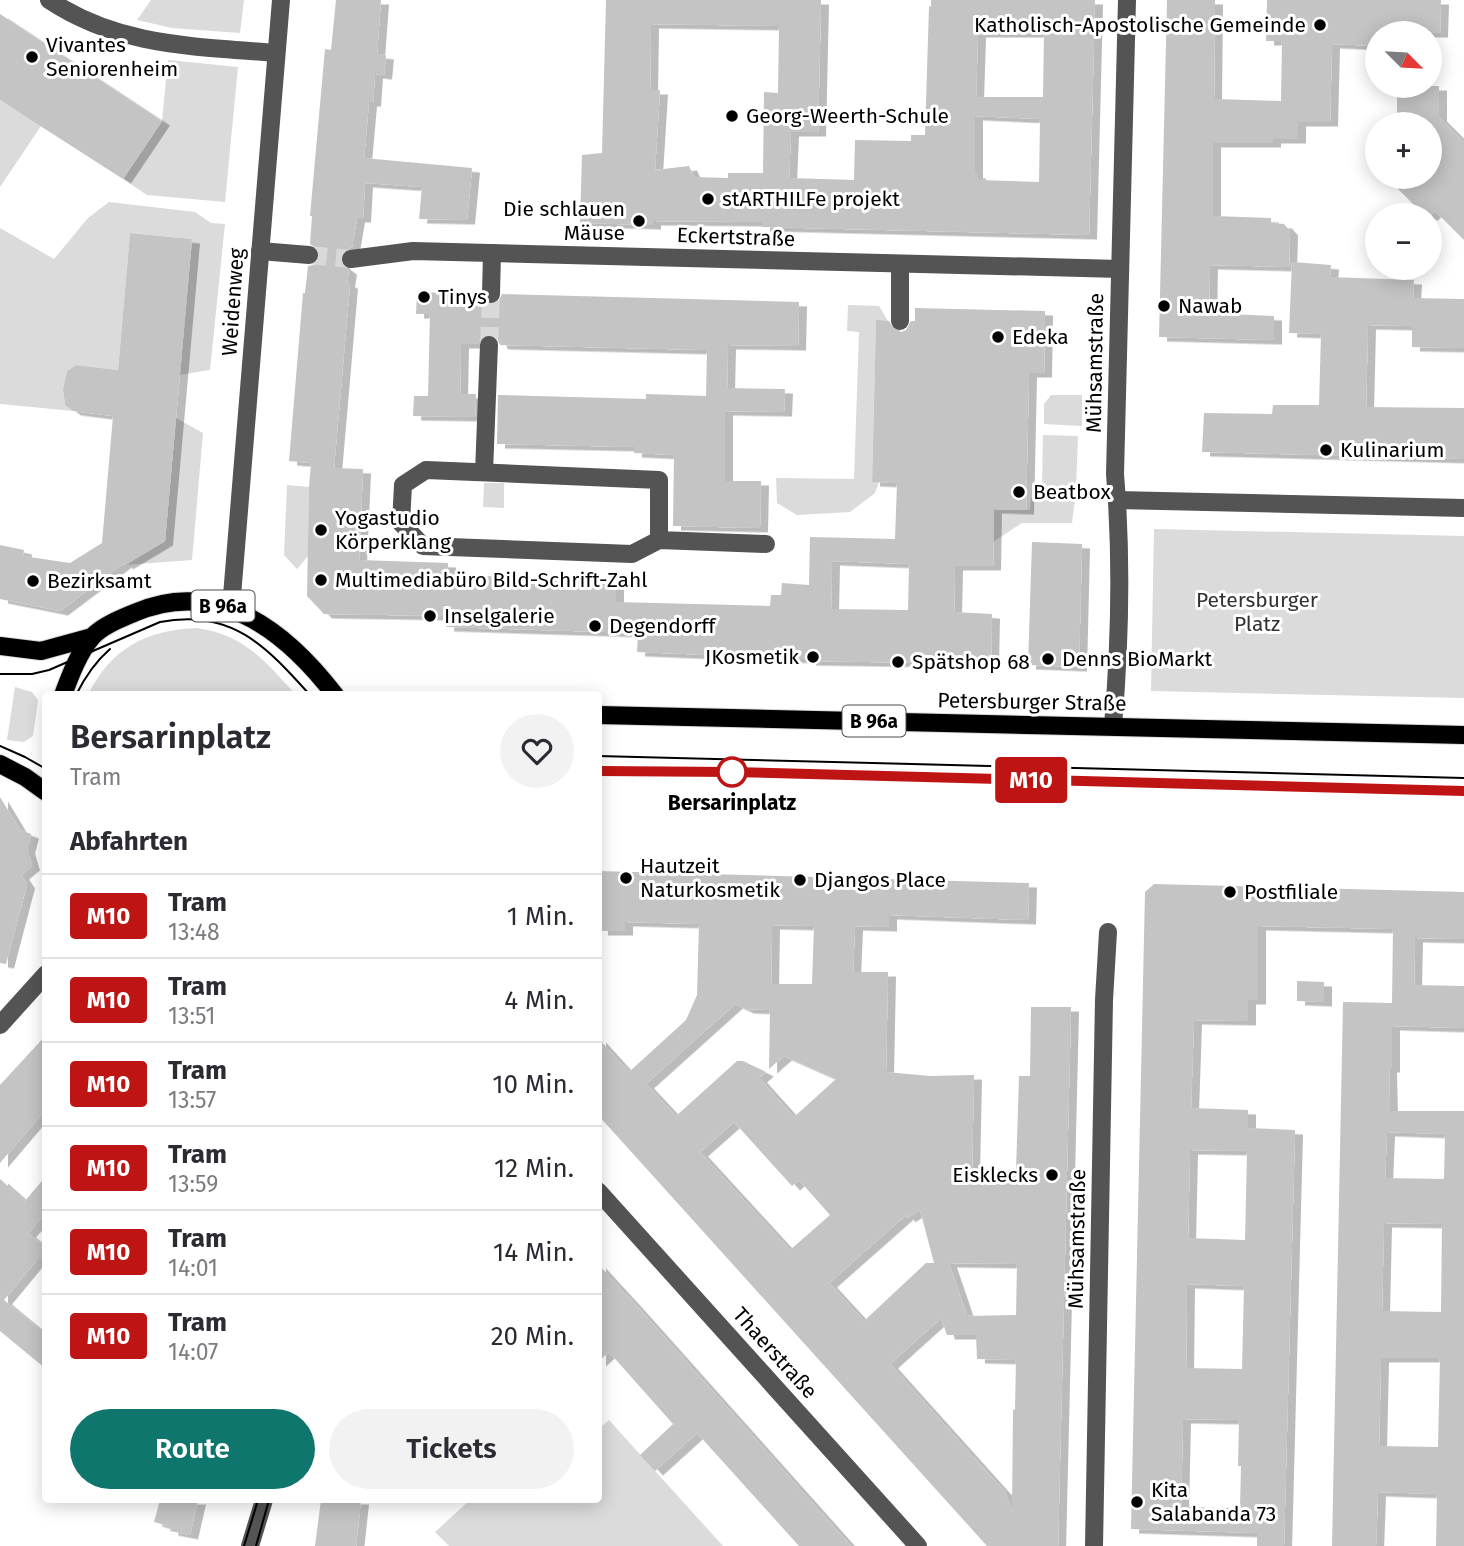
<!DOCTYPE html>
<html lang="de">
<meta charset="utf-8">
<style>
:root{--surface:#fff;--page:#f2f2f3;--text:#2b2b33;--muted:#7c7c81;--line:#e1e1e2;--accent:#0f766e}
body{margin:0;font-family:"Fira Sans",sans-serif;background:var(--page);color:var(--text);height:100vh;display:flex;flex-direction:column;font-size:26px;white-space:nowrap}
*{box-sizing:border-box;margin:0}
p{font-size:23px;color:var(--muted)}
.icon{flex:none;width:38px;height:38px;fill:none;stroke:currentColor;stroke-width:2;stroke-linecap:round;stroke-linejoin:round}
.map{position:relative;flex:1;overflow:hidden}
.side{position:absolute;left:42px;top:691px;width:560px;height:812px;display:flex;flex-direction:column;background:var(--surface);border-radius:7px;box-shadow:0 4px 18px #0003}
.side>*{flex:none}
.badge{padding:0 14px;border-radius:5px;font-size:24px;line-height:46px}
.needle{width:46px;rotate:114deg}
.controls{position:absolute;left:1365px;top:21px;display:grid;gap:14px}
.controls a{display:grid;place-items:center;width:77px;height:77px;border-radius:50%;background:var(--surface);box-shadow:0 4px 18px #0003;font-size:35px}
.map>.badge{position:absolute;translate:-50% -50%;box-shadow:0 0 0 4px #fff}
h2{padding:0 28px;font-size:26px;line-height:63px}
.round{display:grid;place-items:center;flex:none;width:74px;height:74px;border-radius:37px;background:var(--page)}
.headline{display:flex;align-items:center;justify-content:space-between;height:119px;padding:0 28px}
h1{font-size:33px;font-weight:600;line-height:52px}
.button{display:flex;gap:14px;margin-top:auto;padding:14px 28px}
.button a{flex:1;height:80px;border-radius:42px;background:var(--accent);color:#fff;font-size:28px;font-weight:600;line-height:80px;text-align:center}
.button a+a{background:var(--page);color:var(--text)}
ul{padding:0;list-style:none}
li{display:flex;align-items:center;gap:21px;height:84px;padding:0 28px;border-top:2px solid var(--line)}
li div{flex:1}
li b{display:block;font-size:26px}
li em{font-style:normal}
li .badge{min-width:77px;font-weight:700;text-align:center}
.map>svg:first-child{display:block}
.green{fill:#dbdbdb}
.building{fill:#c4c4c4;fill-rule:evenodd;filter:url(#shadow)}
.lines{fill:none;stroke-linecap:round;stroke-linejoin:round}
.minor-tunnel{stroke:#d9d9d9;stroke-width:18;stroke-dasharray:18 9;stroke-linecap:butt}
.major-casing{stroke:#dbdbdb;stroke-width:20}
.minor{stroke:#545454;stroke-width:18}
.major{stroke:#000;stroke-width:18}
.tram{stroke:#000;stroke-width:2}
.line-casing{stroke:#fff;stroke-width:16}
.line{stroke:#be1414;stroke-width:10}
.poi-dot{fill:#000;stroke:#fff;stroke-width:2.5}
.stop-dot{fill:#fff;stroke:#be1414;stroke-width:3.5}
.labels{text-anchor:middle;stroke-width:6;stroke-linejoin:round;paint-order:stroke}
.shield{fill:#fff;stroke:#4c4c4c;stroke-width:2}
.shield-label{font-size:19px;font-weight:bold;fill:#000}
.poi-label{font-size:21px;fill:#000;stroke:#fff;text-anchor:start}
.street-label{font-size:21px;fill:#000;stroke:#fff}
.park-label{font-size:21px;fill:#323232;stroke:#fff}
.stop-label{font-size:21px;font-weight:bold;fill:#000;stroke:#fff}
</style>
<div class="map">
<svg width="1464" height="1546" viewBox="0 0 1464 1546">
<defs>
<filter id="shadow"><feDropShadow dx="8" dy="4.5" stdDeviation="0" flood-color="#0004"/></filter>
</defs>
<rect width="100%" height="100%" fill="#fff"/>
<g class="green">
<polygon points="151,0 244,0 240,33 172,28 137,20"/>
<polygon points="168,60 238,67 225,202 147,195 123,179 162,121"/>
<polygon points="0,100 41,126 0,187"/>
<polygon points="109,202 195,212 211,223 225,224 210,370 179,375 192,239 130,233 118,370 76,365 67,371 63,389 65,405 73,411 0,404 0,228 54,259 88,218"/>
<polygon points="848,305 879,306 888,321 876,321 872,481 879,482 875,493 850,512 797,515 777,503 776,478 854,479 859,332 847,331"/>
<polygon points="1051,395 1082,395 1082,426 1044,424 1044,404"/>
<polygon points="176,418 203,433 192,560 125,565 165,541"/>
<polygon points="1043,435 1078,436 1076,488 1042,487"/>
<polygon points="484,483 504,483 504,508 483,507"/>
<polygon points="287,485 309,487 308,556 297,569 284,555"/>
<polygon points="1031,498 1075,499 1072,523 1022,523 993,542 910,508 1030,510"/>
<polygon points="1154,529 1464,536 1464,698 1151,691"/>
<path d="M197,628c48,7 68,33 99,67h-208c23,-47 58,-65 109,-67z"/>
<polygon points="15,687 32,692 38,700 33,736 24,742 7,740"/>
<polygon points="609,1420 723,1546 449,1546 435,1532 470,1500 598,1500 599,1429"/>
</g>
<g class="building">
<path d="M336,0h45l-4,54 9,1 -2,20 -9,-1 -2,28h-4l-5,56 108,10 -5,52 -48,-1 3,-32 -57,-4 -2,35h-6l-5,29 -7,3 -5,5 2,10 7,5 -2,13 3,1 -16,184 29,1 -4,91 89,3v12l168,5v22l154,4 1,-11h10l1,-12 27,2 1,-48 85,2 2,-56 -25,-1 4,-162 13,1 5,9 7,2 5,-2 5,-9h4v-13l130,3 -1,62h-15l-3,137 -32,-1 -1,57h-38l-1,46 38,2 -1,50 -183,-3v-2l-171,-7 1,-19 -192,-6 1,-11 -123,-2 -17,-18 2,-109 2,-24 -22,-2 14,-168h2l3,-27 6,-1 6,-8 -1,-7 -9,-6 2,-28h-2l15,-167 6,1zM832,561l77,3 -1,46 -77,-1z"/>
<path d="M606,0h215l-3,132h-27l-2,46 65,2 1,-40 56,1v-6h14l4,-129 2,1v-7h164l-6,235 -327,-8v-5l-109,-1v4l-73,-2 2,-68 20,-2zM651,24l128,2 -1,67 -14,-1 -1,81h-35v5l-34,-1 -5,-11 -34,4 5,-80h-10zM978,33h66l-1,64h-67zM975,116l65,3 -1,63 -61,-2v-6h-3z"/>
<polygon points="1167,0 1215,0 1214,99 1281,101 1282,41 1266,41 1267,0 1441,0 1440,33 1377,33 1377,46 1332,44 1330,122 1298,122 1298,139 1273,139 1273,143 1213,143 1213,216 1271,218 1271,223 1284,224 1290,231 1289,267 1210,265 1209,313 1274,316 1274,340 1159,337"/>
<polygon points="0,14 162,121 123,179 0,100"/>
<polygon points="1397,86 1439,86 1439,117 1464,142 1464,240 1435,211 1430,216 1424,215 1398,189 1411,177 1430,177 1430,124 1397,124"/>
<polygon points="130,233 192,239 165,541 125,565 124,563 60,611 0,599 0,545 24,550 23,556 70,563 102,543 113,416 73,411 65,405 63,389 67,371 76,365 118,370"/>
<polygon points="1292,262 1331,265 1330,277 1414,280 1413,298 1464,299 1464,348 1412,347 1412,326 1368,325 1366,407 1464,408 1464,459 1202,452 1204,413 1272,414 1273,405 1319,405 1321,334 1289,333"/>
<polygon points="417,292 480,294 481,300 490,305 497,304 502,294 799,302 798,346 728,345 727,388 785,389 784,412 725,411 725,481 761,481 760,528 673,526 674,455 634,453 634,447 497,444 498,395 646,399 646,394 706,396 707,350 500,345 496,336 489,334 480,338 478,344 461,344 460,394 476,394 475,417 413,416 414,396 428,396 430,314 416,314"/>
<polygon points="1032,542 1082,544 1079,667 1028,665"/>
<polygon points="0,797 20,830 31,834 27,849 32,866 21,875 27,884 6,964 0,963"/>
<path d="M598,871l431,12 -1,37 -139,-5v12l-34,-1 -2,46h35l-2,100 44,4 44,-1 -2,95 44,1 3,-95h11l1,-69h40l-13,539h-71l-389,-431v-77l31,34 57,-52 11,-25 2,-71 -74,-2v9h-25zM772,925l42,1 -2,58h-41zM735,1004l11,5 24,1 -1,59 15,-13 52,23 -42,38 -35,-39 7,-6 -23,-11h-6l-61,55 -30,-32zM734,1122l58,64 7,-6 31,35 -40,35 -90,-98zM920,1210l14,53h-8l-62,58 -35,-38 77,-68 1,3zM949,1263l68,1 -1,51 -49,1zM941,1318l6,17h29l1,24 39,1 -1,49 -2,1 -1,101 -7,-19 -115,-128z"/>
<path d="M1154,884l310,8v47l-49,-1 -1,47 50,1v42l-72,-2v42h-3l1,43h74v435h-28l1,-52 -59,-2 -2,54h-44l11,-544 49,1 1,-74 -135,-3v74h-10v21l-54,-1 -3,88 57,2v18l47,2 -11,416h-27v-13l-126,-4 14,-637zM1387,1132l58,2 -1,45 -59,-1zM1190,1150l57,1 -2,89 -57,-2zM1384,1223l58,1 -1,88 -59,-1zM1187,1284l57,2 -2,83 -56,-1zM1381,1358h59l-2,89 -59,-1zM1183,1419l56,1 -1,46h3l-1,42 -59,-1z"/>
<polygon points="1297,981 1324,982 1324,1002 1297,1001"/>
<polygon points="46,1035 46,1109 0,1163 0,1085"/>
<polygon points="46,1176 46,1213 28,1233 46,1248 46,1260 37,1260 4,1300 46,1335 46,1369 0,1331 0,1179 25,1201"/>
<polygon points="598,1264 634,1303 851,1546 799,1546 697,1433 655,1471 640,1455 673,1424 609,1352 598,1362"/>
<polygon points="160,1500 198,1500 190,1535 170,1531 171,1527 154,1522"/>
<polygon points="321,1500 361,1500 356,1546 315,1546"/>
</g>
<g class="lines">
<g class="minor-tunnel">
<polyline points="309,255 351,259"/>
<polyline points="489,345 491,294"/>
</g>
<defs>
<g id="major">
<polyline points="0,646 41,651 92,637"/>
<path d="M63,695c7,-19 16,-43 29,-58 10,-11 28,-18 42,-24 83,-36 151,17 201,82"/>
<polyline points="598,715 1464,735"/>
<polyline points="0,764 25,777 46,792"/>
</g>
</defs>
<use href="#major" class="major-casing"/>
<g class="minor">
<path d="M49,0c71,47 145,46 227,53"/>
<polyline points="260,251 309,255"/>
<polyline points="351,259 413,251 1120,269"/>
<polyline points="491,294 492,253"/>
<polyline points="900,321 900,264"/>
<polyline points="484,472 489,345"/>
<polyline points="1117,500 1464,508"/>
<polyline points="659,540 659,480 426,470 403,485 401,523 423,546 632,554 659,540 766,544"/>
<polyline points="231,608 281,0"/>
<path d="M1113,726c7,-83 9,-168 2,-252l12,-474"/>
<polyline points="0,1025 46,974"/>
<polyline points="598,1191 918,1546"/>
<polyline points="250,1546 264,1500"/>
<polyline points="1094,1546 1104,1000 1108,932"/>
</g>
<use href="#major" class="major"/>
<g class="tram">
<path d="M0,674h32l17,-4 111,-48c71,-14 106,24 150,73"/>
<path d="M76,695c9,-18 19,-33 34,-46"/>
<polyline points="0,746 25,757 46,769"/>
<polyline points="598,756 1464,778"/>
<polyline points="598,771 732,772 1464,791"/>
<polyline points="244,1546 258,1500"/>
<polyline points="256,1546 269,1500"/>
</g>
</g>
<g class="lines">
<defs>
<polyline id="line" points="598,771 732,772 1464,791"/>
</defs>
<use href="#line" class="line-casing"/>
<use href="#line" class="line"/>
</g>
<g class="poi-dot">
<circle cx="1320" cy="25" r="7"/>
<circle cx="32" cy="57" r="7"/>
<circle cx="732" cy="116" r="7"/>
<circle cx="708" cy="199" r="7"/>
<circle cx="639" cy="221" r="7"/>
<circle cx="424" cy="297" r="7"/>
<circle cx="1164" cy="306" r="7"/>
<circle cx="998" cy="337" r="7"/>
<circle cx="1326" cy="450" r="7"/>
<circle cx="1019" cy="492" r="7"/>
<circle cx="321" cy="530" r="7"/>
<circle cx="321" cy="580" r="7"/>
<circle cx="33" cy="581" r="7"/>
<circle cx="430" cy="616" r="7"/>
<circle cx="595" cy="626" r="7"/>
<circle cx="813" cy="657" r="7"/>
<circle cx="1048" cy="659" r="7"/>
<circle cx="898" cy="662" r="7"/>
<circle cx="626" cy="878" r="7"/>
<circle cx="800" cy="880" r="7"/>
<circle cx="1230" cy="892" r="7"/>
<circle cx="1052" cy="1175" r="7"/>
<circle cx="1137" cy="1502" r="7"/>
</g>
<circle class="stop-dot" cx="732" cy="772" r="14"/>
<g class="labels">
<g class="shield">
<rect x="191.5" y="590.5" width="63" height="31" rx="5"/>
<rect x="842.5" y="705.5" width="63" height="31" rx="5"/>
</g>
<g class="shield-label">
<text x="223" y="613">B 96a</text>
<text x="874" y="728">B 96a</text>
</g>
<g class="poi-label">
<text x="1306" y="32" text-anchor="end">Katholisch-Apostolische Gemeinde</text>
<text x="46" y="52">Vivantes<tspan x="46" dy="24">Seniorenheim</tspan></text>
<text x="746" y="123">Georg-Weerth-Schule</text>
<text x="722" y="206">stARTHILFe projekt</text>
<text x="625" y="216" text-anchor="end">Die schlauen<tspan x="625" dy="24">Mäuse</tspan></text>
<text x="438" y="304">Tinys</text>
<text x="1178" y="313">Nawab</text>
<text x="1012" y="344">Edeka</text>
<text x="1340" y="457">Kulinarium</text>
<text x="1033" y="499">Beatbox</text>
<text x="335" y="525">Yogastudio<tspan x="335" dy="24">Körperklang</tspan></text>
<text x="335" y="587">Multimediabüro Bild-Schrift-Zahl</text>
<text x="47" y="588">Bezirksamt</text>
<text x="444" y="623">Inselgalerie</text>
<text x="609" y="633">Degendorff</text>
<text x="799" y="664" text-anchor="end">JKosmetik</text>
<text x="1062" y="666">Denns BioMarkt</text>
<text x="912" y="669">Spätshop 68</text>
<text x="640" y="873">Hautzeit<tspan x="640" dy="24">Naturkosmetik</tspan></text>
<text x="814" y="887">Djangos Place</text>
<text x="1244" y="899">Postfiliale</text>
<text x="1038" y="1182" text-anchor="end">Eisklecks</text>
<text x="1151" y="1497">Kita<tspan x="1151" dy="24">Salabanda 73</tspan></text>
</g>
<g class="street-label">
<text transform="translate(736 237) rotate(2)" y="7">Eckertstraße</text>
<text transform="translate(233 302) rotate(-86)" y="7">Weidenweg</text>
<text transform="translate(1095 363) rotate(-89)" y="7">Mühsamstraße</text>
<text transform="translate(1032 702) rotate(1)" y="7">Petersburger Straße</text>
<text transform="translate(1077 1239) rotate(-89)" y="7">Mühsamstraße</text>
<text transform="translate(775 1353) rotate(48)" y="7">Thaerstraße</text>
</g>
<g class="park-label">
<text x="1257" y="607">Petersburger<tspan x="1257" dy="24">Platz</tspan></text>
</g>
<g class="stop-label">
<text x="732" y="810">Bersarinplatz</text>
</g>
</g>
</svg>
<div class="controls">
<a><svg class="needle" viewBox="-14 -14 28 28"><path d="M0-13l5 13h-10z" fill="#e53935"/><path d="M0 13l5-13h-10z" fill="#7c7c81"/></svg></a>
<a>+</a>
<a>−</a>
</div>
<b class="badge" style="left:1031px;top:780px;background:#be1414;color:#fff">M10</b>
<section class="side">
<div class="headline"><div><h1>Bersarinplatz</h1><p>Tram</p></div><a class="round"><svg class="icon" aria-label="heart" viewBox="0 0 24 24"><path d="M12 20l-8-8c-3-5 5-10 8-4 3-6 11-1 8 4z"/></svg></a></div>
<h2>Abfahrten</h2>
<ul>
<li><span class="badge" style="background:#be1414;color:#fff">M10</span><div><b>Tram</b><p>13:48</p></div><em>1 Min.</em></li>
<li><span class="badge" style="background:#be1414;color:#fff">M10</span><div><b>Tram</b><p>13:51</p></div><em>4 Min.</em></li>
<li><span class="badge" style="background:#be1414;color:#fff">M10</span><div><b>Tram</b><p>13:57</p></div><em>10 Min.</em></li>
<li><span class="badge" style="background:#be1414;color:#fff">M10</span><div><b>Tram</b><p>13:59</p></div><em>12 Min.</em></li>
<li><span class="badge" style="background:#be1414;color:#fff">M10</span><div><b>Tram</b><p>14:01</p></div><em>14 Min.</em></li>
<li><span class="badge" style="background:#be1414;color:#fff">M10</span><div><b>Tram</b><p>14:07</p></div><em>20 Min.</em></li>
</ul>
<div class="button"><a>Route</a><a>Tickets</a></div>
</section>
</div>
